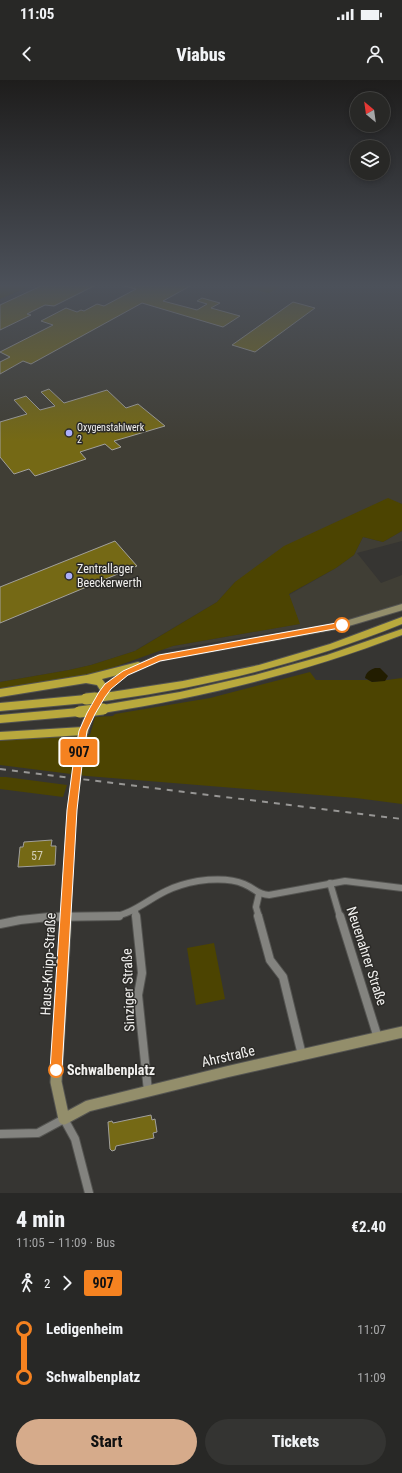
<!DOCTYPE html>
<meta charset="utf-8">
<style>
:root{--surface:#282826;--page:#343432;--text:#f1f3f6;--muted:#a5a6a7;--line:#444443;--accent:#d6ab8b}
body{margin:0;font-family:"Roboto Condensed",sans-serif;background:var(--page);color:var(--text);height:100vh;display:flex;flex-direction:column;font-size:15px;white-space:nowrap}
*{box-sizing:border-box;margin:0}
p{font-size:13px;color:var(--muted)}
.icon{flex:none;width:22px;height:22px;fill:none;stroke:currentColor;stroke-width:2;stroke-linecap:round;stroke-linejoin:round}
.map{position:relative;height:1113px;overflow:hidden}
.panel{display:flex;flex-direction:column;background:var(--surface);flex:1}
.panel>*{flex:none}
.badge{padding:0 8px;border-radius:3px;font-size:14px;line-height:26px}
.needle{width:26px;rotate:331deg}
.controls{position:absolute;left:350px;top:12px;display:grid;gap:8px}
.controls a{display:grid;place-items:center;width:40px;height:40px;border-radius:50%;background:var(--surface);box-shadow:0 2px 6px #0003,0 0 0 1px var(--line);font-size:20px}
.map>.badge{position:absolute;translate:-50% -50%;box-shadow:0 0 0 2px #fff}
.legs{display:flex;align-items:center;gap:6px;height:44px;padding:0 16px;font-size:13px}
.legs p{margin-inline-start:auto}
.overview{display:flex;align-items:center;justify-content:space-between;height:68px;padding:0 16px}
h1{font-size:22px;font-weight:800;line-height:30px}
.cta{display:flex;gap:8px;margin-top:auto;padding:8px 16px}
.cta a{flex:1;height:46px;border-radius:24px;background:var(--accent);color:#111;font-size:16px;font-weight:800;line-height:46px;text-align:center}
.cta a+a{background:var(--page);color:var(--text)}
ul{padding:0 16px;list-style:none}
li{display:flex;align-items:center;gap:14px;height:48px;font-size:15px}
li i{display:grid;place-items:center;width:6px;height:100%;margin:0 5px;background:currentColor}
li i::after{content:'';width:10px;height:10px;margin:-5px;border:3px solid;border-radius:50%;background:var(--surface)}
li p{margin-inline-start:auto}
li:first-child i{background:linear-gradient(#0000 50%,currentColor 0)}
li:last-child i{background:linear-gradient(currentColor 50%,#0000 0)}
.status{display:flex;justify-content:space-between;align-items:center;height:28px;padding:0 20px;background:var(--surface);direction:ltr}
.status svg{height:11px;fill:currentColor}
header{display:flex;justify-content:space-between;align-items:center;height:52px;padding:0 16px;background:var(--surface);font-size:18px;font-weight:800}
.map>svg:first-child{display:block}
.built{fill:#403e35}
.green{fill:#4c4401}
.water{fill:#221d00}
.building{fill:#756915;stroke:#a1a09c}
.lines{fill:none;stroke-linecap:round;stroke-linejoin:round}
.street-far1-casing{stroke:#545451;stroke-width:8}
.street-casing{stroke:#545451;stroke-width:10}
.secondary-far2-casing{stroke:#545451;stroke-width:8}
.secondary-far1-casing{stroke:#545451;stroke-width:10}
.secondary-casing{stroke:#545451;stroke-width:13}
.highway-casing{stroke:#545451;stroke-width:2}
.street-far1{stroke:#83837f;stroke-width:6}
.street{stroke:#83837f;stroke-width:8}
.secondary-far2{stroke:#938e6b;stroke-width:6}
.secondary-far1{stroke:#938e6b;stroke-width:8}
.secondary{stroke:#938e6b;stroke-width:11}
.highway{fill:#b9a93d;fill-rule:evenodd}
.rail{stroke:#979694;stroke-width:2;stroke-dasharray:6 6;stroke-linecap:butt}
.highway-bridge-far1-casing{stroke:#545451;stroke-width:10;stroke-linecap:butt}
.highway-bridge-casing{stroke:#545451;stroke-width:13;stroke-linecap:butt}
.highway-bridge-far1{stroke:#b9a93d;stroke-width:8}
.highway-bridge{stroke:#b9a93d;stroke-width:11}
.line-1{fill:#f58220;stroke:#fff}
.poi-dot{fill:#abaffb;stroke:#2c2b28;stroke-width:1.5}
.stop-1-dot{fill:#fff;stroke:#f58220;stroke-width:2}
.labels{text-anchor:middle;stroke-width:3;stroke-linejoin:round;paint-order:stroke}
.far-poi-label{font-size:10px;fill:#f1f0ee;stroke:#2c2b28;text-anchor:start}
.poi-label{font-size:12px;fill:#f1f0ee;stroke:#2c2b28;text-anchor:start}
.near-number-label{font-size:12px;fill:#d2ceb8}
.near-street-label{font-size:14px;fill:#f1f0ee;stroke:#2c2b28}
.near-stop-label{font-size:14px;font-weight:bold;fill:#f1f0ee;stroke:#2c2b28;text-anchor:start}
</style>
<div class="status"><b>11:05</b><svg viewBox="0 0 49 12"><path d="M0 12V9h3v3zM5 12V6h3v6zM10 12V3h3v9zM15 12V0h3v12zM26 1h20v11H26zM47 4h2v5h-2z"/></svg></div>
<header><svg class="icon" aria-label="back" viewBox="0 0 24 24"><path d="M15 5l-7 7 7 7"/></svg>Viabus<svg class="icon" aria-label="person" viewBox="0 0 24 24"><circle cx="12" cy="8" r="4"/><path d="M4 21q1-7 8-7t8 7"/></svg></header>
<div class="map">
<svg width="402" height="1113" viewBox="0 0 402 1113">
<rect width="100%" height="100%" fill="#363532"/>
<polygon class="built" points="33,205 402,205 402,424 397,423 235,502 217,522 136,570 173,566 299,544 289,515 336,488 354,475 363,457 383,462 402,451 402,461 357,473 381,503 402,495 402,524 355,539 172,569 135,571 91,585 69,590 0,602 0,219"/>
<g class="green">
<polygon points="0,205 33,205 0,219"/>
<polygon points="234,205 283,205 269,213"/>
<polygon points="388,418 402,424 402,451 383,462 363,457 354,475 336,488 289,514 300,544 173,566 92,595 0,609 0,602 69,590 91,585 135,571 217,522 235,502 284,466"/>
<polygon points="310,592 316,600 368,600 372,602 402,598 402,724 356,718 87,696 0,685 0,660 90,655 95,637 113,636 115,634 210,618"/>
<polygon points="0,697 6,697 67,705 63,717 0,709"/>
<polygon points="214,863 225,919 196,925 187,868"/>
</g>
<path class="water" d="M375,588h5l8,8 -3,5 -13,1 -7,-4c1,-6 5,-8 10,-10z"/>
<g class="building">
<polygon points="43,205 96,205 54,226 45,225 27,234 31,235 0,250 0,225"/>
<polygon points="124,205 192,205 163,221 197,230 207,224 197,221 202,218 220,223 211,228 240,236 223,247 142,223 31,284 23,281 0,294 0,282 10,277 0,272 53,245 41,241 66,228 77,232 81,230 84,231 97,224 104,226 136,209 124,206"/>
<polygon points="293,222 315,228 255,272 232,265"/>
<polygon points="49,309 64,323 107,310 126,328 138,324 165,346 114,361 121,367 112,370 105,364 80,372 86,379 35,396 29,389 14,394 0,377 0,342 27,334 14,320 26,316 40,330 55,326 41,312"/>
<polygon points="115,461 137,486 0,543 0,507"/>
<polygon points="52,760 51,766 56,766 55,785 18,787 20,767 23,767 24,762"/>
<polygon points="151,1035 152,1040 155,1039 157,1052 153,1053 154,1058 116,1066 115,1070 112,1071 110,1069 108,1042 112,1041 113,1043"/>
</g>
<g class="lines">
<defs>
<g id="street-far1">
<polyline points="330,803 340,837"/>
<polyline points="135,831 136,837"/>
<polyline points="48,837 98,837"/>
<path d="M110,837c22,-2 37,-17 56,-26 10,-5 21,-8 32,-10 15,-2 32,-3 46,3 12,5 12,10 25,11l76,-14 57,7"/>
<polyline points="259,837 256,827 259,814"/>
</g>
<g id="street">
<polyline points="136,836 142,893 138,915 148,1011"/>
<polyline points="258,836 270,880 283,897 302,975"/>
<polyline points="340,836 378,958"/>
<polyline points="0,844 20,840 49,837 119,836"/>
<polyline points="0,1054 38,1053 64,1039 75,1059 89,1113"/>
</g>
<polyline id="secondary-far2" points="103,613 108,606 125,593 159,578 342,545 402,527"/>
<path id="secondary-far1" d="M66,837c2,-47 4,-94 10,-140 3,-24 5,-47 17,-68"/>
<polyline id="secondary" points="66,836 56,1002 64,1039 88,1026 226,992 402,952"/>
<g id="highway">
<path d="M402,537v7c-94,38 -191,62 -291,76l-3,-1 -2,-3 2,-3 3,-1 72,-11 76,-16 71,-21z"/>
<path d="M402,549v6c-97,37 -196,62 -299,78l-3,-1 -2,-3 2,-3 3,-1 77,-13 75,-17 72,-20z"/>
<polygon points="138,582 141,583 143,586 141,589 102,599 110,610 108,613 102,613 97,605 86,603 0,617 0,609 87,595"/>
<polygon points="86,615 89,616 91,619 89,622 86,623 0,631 0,623"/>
<polygon points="79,628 83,629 84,632 83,635 79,636 0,643 0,635"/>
<polygon points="83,647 87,648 88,651 87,654 83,655 0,660 0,652"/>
</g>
</defs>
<use href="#street-far1" class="street-far1-casing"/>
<use href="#street" class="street-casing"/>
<use href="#secondary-far2" class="secondary-far2-casing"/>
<use href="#secondary-far1" class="secondary-far1-casing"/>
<use href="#secondary" class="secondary-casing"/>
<use href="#highway" class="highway-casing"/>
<use href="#street-far1" class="street-far1"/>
<use href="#street" class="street"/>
<use href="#secondary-far2" class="secondary-far2"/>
<use href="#secondary-far1" class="secondary-far1"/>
<use href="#secondary" class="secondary"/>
<use href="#highway" class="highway"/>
<polyline class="rail" points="0,689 402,739"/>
<defs>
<polyline id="highway-bridge-far1" points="88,619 111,616"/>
<g id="highway-bridge">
<polyline points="86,619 96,618"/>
<polyline points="79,632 103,629"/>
</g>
</defs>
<use href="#highway-bridge-far1" class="highway-bridge-far1-casing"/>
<use href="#highway-bridge" class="highway-bridge-casing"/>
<use href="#highway-bridge-far1" class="highway-bridge-far1"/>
<use href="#highway-bridge" class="highway-bridge"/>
</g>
<linearGradient id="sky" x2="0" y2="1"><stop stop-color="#1e1d1c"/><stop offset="0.57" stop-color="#4c515a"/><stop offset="1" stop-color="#4c515a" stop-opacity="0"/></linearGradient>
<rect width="402" height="361" fill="url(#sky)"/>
<polygon class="line-1" points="342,542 346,545 345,547 160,581 128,595 111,609 105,617 95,634 87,651 82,685 77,730 62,990 61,994 56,996 52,994 50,990 67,730 73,685 79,651 87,633 99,612 105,604 123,591 159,575"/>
<g class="poi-dot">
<circle cx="69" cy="353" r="4"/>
<circle cx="69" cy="496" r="4"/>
</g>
<g class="stop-1-dot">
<circle cx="342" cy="545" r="7"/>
<circle cx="56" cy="990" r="7"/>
</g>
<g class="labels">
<g class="far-poi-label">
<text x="77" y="351">Oxygenstahlwerk<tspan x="77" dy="12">2</tspan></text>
</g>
<g class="poi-label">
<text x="77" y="493">Zentrallager<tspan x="77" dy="14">Beeckerwerth</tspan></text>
</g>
<g class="near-number-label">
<text x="37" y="780">57</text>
</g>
<g class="near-street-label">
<text transform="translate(367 876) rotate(72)" y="5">Neuenahrer Straße</text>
<text transform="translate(48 884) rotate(-87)" y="5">Haus-Knipp-Straße</text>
<text transform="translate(128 910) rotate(-92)" y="5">Sinziger Straße</text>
<text transform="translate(228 976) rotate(-13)" y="5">Ahrstraße</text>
</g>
<g class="near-stop-label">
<text x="67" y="995">Schwalbenplatz</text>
</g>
</g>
</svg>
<div class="controls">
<a><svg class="needle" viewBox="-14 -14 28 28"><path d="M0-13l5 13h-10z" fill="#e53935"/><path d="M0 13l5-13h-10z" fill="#a5a6a7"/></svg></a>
<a><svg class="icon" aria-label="layers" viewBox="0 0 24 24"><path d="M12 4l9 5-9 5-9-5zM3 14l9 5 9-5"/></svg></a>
</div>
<b class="badge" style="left:79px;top:672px;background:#f58220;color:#111">907</b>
</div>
<section class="panel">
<div class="overview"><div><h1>4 min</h1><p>11:05 – 11:09 · Bus</p></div><b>€2.40</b></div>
<div class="legs"><svg class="icon" aria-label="walk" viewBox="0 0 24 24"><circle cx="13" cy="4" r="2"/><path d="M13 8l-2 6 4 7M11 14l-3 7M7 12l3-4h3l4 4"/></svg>2<svg class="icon" aria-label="forward" viewBox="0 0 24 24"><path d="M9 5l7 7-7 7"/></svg><b class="badge" style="background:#f58220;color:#111">907</b></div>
<ul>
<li><i style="color:#f58220"></i><b>Ledigenheim</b><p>11:07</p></li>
<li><i style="color:#f58220"></i><b>Schwalbenplatz</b><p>11:09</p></li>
</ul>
<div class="cta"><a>Start</a><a>Tickets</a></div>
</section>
